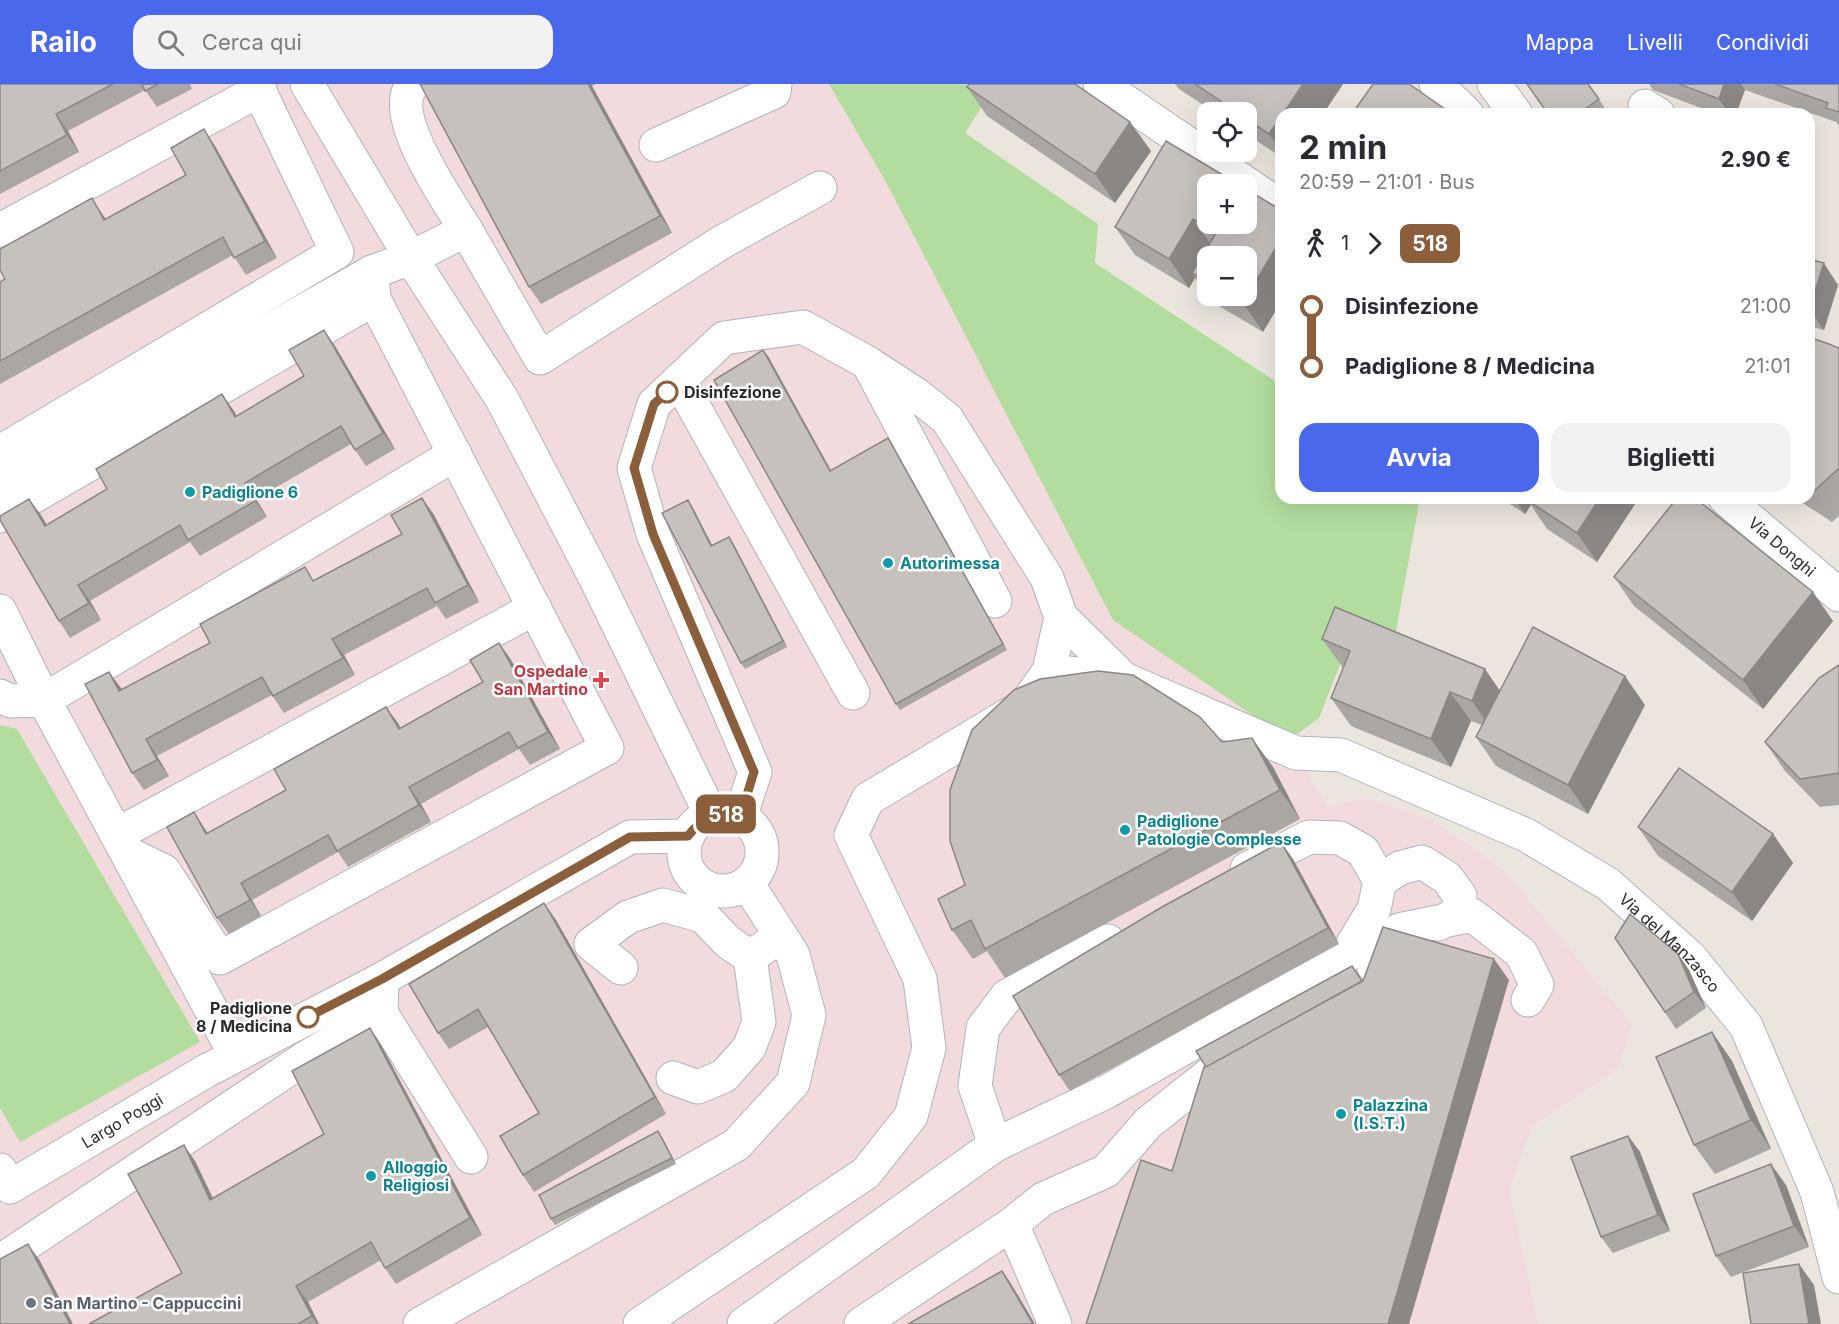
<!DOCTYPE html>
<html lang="it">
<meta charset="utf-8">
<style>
:root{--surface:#fff;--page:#f2f2f3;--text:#2b2b33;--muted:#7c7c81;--accent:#4a68eb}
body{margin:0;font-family:Inter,sans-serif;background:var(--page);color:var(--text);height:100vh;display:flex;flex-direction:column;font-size:22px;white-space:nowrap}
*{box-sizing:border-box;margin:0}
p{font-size:20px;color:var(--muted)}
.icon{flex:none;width:33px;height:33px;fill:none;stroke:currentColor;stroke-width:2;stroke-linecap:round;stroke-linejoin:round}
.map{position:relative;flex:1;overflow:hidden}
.drawer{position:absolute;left:1275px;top:24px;width:540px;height:396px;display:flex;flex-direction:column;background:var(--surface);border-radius:18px;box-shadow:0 6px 24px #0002}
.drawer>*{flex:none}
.badge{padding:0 12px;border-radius:9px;font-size:21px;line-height:39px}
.fabs{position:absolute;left:1197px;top:18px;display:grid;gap:12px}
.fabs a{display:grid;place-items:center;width:60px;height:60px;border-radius:12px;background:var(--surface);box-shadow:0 6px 24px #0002;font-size:30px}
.map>.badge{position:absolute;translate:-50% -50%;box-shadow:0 0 0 3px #fff}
.legs{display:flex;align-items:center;gap:9px;height:66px;padding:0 24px;font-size:20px}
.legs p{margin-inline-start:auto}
.summary{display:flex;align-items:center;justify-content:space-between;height:102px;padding:0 24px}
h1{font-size:33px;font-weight:700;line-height:45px}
.primary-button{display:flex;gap:12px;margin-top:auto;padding:12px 24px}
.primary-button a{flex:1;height:69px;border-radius:18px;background:var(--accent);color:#fff;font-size:24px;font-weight:700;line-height:69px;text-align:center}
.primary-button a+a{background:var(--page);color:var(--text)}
ul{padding:0 24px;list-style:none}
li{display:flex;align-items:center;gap:21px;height:60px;font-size:22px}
li i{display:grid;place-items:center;width:9px;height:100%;margin:0 8px;background:currentColor}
li i::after{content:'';width:15px;height:15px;margin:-8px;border:4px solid;border-radius:50%;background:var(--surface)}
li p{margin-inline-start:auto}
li:first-child i{background:linear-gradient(#0000 50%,currentColor 0)}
li:last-child i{background:linear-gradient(currentColor 50%,#0000 0)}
header{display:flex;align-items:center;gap:36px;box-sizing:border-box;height:84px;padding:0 30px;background:var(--accent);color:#fff}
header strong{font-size:28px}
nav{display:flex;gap:33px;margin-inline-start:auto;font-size:21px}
.search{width:420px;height:54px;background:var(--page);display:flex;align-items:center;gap:15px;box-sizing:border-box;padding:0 21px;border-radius:18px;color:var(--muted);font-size:22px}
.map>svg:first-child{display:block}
.medical{fill:#f1dbdc}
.green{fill:#b3dd9e}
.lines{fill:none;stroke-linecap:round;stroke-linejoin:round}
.minor-casing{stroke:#b0b3bc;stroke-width:35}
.minor{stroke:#fff;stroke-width:33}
.wall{fill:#aaa6a2;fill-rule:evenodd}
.shaded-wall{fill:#8b8784}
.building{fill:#c6c1bc;stroke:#8b8784;stroke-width:1.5}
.line-1-casing{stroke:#fff;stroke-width:14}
.line-1{stroke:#8b5e3c;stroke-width:9}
.stop-1-dot{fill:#fff;stroke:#8b5e3c;stroke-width:3}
.culture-dot{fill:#0f9aa8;stroke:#fff;stroke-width:2}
.health-dot{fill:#e0444e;stroke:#fff;stroke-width:2}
.worship-dot{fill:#6b7280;stroke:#fff;stroke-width:2}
.labels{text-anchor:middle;stroke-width:5;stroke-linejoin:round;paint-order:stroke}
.stop-label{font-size:16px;font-weight:bold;fill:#2a2a2a;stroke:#fff;text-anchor:start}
.culture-label{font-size:16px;font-weight:bold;fill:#0d838f;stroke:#fff;text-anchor:start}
.street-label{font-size:16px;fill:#2a2a2a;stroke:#fff}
.health-label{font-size:16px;font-weight:bold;fill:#be3a42;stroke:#fff;text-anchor:end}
.worship-label{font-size:16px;font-weight:bold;fill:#5b616d;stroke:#fff;text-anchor:start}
</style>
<header>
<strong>Railo</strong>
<div class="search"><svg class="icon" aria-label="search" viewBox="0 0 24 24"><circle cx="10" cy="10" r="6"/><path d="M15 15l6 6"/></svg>Cerca qui</div>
<nav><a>Mappa</a><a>Livelli</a><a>Condividi</a></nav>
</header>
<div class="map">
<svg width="1839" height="1240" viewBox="0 0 1839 1240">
<rect width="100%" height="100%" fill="#ebe5dd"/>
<polygon class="medical" points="0,0 829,0 886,98 1289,656 1327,723 1366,714 1431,735 1504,786 1632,941 1618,984 1531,1044 1509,1106 1538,1240 0,1240"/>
<g class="green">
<polygon points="829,0 996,0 965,49 1098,140 1095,179 1281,301 1281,414 1420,414 1394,558 1355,543 1319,634 1289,656 1113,536 886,98"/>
<polygon points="0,641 17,645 200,958 20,1058 0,1024"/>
</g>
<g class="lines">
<defs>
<g id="minor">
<polyline points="307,0 411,174 502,315 596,495 711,731"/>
<path d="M413,0c-27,30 36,118 53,146"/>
<polyline points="1100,0 1281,123"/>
<polyline points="1436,0 1467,30"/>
<polyline points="1494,0 1516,30"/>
<polyline points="1645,22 1658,30"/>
<polyline points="656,61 774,8 775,0"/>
<polyline points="0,146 260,6"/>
<polyline points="870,283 995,517"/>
<polyline points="679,296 853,609"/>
<polyline points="0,368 337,168 256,0"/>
<polyline points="0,399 372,188 411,174 466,146 540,274 722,158 820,104"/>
<path id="s1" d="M1725,414l114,97"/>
<polyline points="0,432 374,215"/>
<polyline points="0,527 44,616 455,370"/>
<polyline points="1061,533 1124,595"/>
<path id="s2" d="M1049,587l75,8 172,74 45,2 185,80 82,49 82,73 56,69 71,166 22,85"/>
<polyline points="0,612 11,617 44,616 235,970"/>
<circle cx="723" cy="768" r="39"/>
<polyline points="118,750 535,524"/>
<polyline points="127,769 164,787 220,874 607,664 374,215 372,188"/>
<polyline points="1380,797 1400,784 1422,778 1447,794 1460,812 1458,829 1438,840"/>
<polyline points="1108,857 1007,912 983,944 975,1002 995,1061 1106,1008 1345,873 1374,825 1380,797 1363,767 1340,754 1309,753 1247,785"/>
<polyline points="1374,883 1388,855 1399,846 1472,831 1521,869 1537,901 1528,916"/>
<polyline points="621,884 591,860 628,833 663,821 703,832 728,858 750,873 781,852"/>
<polyline points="381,929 471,1073"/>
<polyline points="673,994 698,1003 724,992 749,964 759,938 750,873"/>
<path id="s3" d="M0,1086l10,17 196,-116 176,-92 248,-142 58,-1"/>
<polyline points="1012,1140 1055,1240"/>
<polyline points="2,1176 304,975 381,929 382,895"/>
<polyline points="420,1240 736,1061 793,999 809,931 793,871 747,799"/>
<polyline points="640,1240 866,1089 911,1032 929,964 920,895 851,751 868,715 1025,621 1049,587 1061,533 1047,494 947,335 917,311 868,279 803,243 724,254 654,320 634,384 653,450 755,688 740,733"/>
<polyline points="744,1240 995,1061"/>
<polyline points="861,1240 1012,1140 1043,1115 1106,1087 1148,1039 1210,990 1239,973"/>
</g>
</defs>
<use href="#minor" class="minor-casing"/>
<use href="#minor" class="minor"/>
</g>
<g class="wall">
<polygon points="0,0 190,0 192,5 157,23 145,6 68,47 79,68 0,110"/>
<polygon points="420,0 596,0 592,2 672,149 541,220 529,203"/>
<polygon points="1175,0 1343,0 1323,30 1281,30 1281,73 1246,50 1246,28 1214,28 1179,5"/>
<polygon points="1588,0 1609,30 1548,30"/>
<polygon points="1649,0 1839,0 1839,42 1836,38 1745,6 1736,30 1717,30 1653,6"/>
<polygon points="967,3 1130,38 1151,67 1115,119 987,32"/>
<polygon points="204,45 215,62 277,174 246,191 233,171 0,300 0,198 103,131 106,135 186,91"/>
<path d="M1281,126l-18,122 -51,-30 -17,-24 -6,10 -54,-33 -20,-28zM1208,172l38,40h-38z"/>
<polygon points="1809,175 1838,201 1824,246 1809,242"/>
<polygon points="1809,253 1839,264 1839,432 1832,438 1795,414 1809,414"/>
<polygon points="335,262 395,365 366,382 351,360 256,415 267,433 200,472 190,458 90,517 101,536 70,554 59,537 29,415 46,441 107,405 234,327 236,332 304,292"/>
<polygon points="768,272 831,386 888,354 1007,566 900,626 896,620"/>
<polygon points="422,414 434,431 479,518 446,535 437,522 344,571 355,591 284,629 272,611 157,672 169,692 144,706 132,689 122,606 210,559 314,496 402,450"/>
<polygon points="1501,414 1639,414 1597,478 1547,445 1531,421 1525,430"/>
<polygon points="692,422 712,461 729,453 733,459 787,563 745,585 741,579"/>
<polygon points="1614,493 1833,537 1763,625 1634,522"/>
<polygon points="1322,555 1500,606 1645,621 1588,730 1496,682 1476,653 1482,641 1471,637 1451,683 1351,642 1331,614 1343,584"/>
<polygon points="499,559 511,576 560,665 530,681 519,665 421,720 431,738 348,783 338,768 252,816 261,832 229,850 217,834 205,745 208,749 286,706 386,623 400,644 483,598"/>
<polygon points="1839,581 1839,721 1820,723 1785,687 1765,658"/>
<polygon points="1222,658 1273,683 1300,735 1005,894 987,867 973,875 952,846 965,801"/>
<polygon points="1638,743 1773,750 1793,779 1752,837 1658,772"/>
<polygon points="1293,775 1339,860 1070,1007 1059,991"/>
<polygon points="544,819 556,836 666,1030 534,1108 523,1091 539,1029 488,943 449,965 438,949"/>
<polygon points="1615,854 1678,870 1689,886 1706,924 1676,945"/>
<polygon points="1712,948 1732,977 1771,1065 1715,1090 1694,1061"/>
<polygon points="381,961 482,1151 396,1200 385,1184 381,1176 308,1218 319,1240 89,1240 182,1189 195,1077 213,1115 324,1050"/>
<polygon points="658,1047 676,1080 555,1141 551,1135"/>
<polygon points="1628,1052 1640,1068 1670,1147 1613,1169 1601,1153"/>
<polygon points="1786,1101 1809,1163 1731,1193 1716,1172"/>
</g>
<g class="shaded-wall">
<polygon points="588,0 591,0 672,149 660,132"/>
<polygon points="1303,0 1343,0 1323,30 1283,30"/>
<polygon points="1724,0 1741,0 1745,6 1736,30 1729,30 1719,15"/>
<polygon points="56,30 68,47 79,68 67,51"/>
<polygon points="1281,32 1281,67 1269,50"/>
<polygon points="1130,38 1151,67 1115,119 1095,90"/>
<polygon points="204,45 215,62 277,174 265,157"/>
<polygon points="92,114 103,131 115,152 104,136"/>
<polygon points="1193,135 1213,163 1192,189 1195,194 1189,204 1169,175"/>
<polygon points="1281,155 1281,218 1263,248 1243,219"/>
<polygon points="1824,179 1838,201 1824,246 1809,225"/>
<polygon points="324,246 335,262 395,365 383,349"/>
<polygon points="763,266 768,272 834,393 830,387"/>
<polygon points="222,310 234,327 247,349 235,333"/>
<polygon points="888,354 892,360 1007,566 1003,560"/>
<polygon points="245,399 256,415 267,433 255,417"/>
<polygon points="422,414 434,431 479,518 468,501"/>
<polygon points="1514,414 1536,414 1527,416 1531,421 1525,430"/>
<polygon points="1600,414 1639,414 1597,478 1577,449"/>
<polygon points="29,415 41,431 57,458 45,442"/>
<polygon points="688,416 692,422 715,467 711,462"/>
<polygon points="729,453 733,459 787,563 783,557"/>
<polygon points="78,501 90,517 101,536 89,519"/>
<polygon points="1813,508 1833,537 1763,625 1743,596"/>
<polygon points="332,555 344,571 355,591 343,574"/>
<polygon points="499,559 511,576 560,665 548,648"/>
<polygon points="1485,585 1505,614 1492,646 1472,617"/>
<polygon points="109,588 121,604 131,623 119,607"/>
<polygon points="1625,592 1645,621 1588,730 1568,701"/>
<polygon points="1450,608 1471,637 1451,683 1431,655"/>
<polygon points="386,623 398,639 410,662 399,645"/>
<polygon points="1252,654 1273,683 1300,735 1280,706"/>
<polygon points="146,655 157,672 169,692 157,676"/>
<polygon points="409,703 421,720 431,738 419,721"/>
<polygon points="194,728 205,745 218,767 206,750"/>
<polygon points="1773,750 1793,779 1752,837 1732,808"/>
<polygon points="1281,758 1293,775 1339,860 1328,844"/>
<polygon points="241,799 252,816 261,832 250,816"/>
<polygon points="544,819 556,836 666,1030 655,1013"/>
<polygon points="1678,870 1689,886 1706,924 1694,908"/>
<polygon points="1494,875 1509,896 1409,1240 1388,1240"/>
<polygon points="370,944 381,961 482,1151 470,1134"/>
<polygon points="1712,948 1732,977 1771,1065 1751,1036"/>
<polygon points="658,1047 662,1053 676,1080 672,1074"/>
<polygon points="1628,1052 1640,1068 1670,1147 1658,1131"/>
<polygon points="184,1061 195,1077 222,1133 210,1116"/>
<polygon points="1771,1080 1786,1101 1809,1163 1794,1142"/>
<polygon points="28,1160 40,1177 73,1240 70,1240"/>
<polygon points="1799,1180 1814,1201 1821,1240 1809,1240"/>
<polygon points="1002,1187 1010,1198 1035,1240 1033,1240"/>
<polygon points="296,1202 308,1218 319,1240 317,1240 312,1232"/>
</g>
<g class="building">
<polygon points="0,0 113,0 56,30 67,51 0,87"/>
<polygon points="142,0 158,0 145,7"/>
<polygon points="420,0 588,0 660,132 529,203"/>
<polygon points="969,0 1075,0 1130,38 1095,90 967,3"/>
<polygon points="1195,0 1303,0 1283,30 1281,30 1281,32 1269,50 1246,35 1246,28 1237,28"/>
<polygon points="1373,0 1409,0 1452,30 1352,30"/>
<polygon points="1527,0 1588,0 1599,15 1578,30 1548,30"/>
<polygon points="1679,0 1724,0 1719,15"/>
<polygon points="1775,0 1839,0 1839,28 1826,24 1828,19"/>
<polygon points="204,45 265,157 234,174 223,153 0,277 0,198 5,195 0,186 0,165 92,114 104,136 186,91 171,64"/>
<polygon points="1166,57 1238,100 1208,100 1208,140 1246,140 1246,105 1281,126 1281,155 1243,219 1230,212 1246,212 1246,172 1208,172 1208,198 1192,189 1216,149 1193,135 1169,175 1115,143"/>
<polygon points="1809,175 1824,179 1809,225"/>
<polygon points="324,246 383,349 355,366 341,342 245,399 255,417 188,456 180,441 78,501 89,519 59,537 0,436 0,432 29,415 45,442 107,405 96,385 222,310 235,333 304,292 289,266"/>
<polygon points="1809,253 1829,260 1839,264 1839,384 1812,409 1809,407"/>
<polygon points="763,266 830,387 888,354 1003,560 896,620 714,296"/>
<polygon points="422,414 468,501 435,519 427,504 332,555 343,574 273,612 262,593 146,655 157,676 132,689 85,600 109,588 119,607 210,559 200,540 305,483 313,497 402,450 391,431"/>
<polygon points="1528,414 1600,414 1577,449 1527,416"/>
<polygon points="1677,414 1695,414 1813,508 1743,596 1614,493"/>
<polygon points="688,416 711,462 729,453 783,557 741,579 662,429"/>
<polygon points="1335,523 1485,585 1472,617 1450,608 1431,655 1331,614 1350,567 1322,555"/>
<polygon points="1533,543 1625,592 1568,701 1476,653"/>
<polygon points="499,559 548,648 518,664 509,648 409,703 419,721 337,767 328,751 241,799 250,816 217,834 167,743 194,728 206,750 286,706 274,685 386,623 399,645 483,598 470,576"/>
<polygon points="1839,581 1839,689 1800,695 1765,658 1819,594"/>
<polygon points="1098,587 1133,591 1200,633 1222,658 1252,654 1280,706 985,865 971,836 952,846 938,815 965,801 950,757 950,706 972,646 1014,606 1040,595"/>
<polygon points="1679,684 1773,750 1732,808 1638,743"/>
<polygon points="1281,758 1328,844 1059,991 1013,912 1162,823"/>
<polygon points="544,819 655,1013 523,1091 500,1052 539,1029 478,925 438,949 409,900"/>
<polygon points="1630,830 1678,870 1694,908 1665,928 1615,854"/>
<polygon points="1383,843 1494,875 1388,1240 1086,1240 1141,1076 1172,1087 1204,983 1363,897"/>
<polygon points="1352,882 1362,897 1206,983 1196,967"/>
<polygon points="370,944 470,1134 385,1184 371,1158 296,1202 312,1232 298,1240 89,1240 182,1189 128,1090 184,1061 210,1116 324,1050 292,987"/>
<polygon points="1712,948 1751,1036 1694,1061 1656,973"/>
<polygon points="658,1047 672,1074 551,1135 539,1111"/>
<polygon points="1628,1052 1658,1131 1601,1153 1571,1073"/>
<polygon points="1771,1080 1794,1142 1716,1172 1693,1110"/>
<polygon points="28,1160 70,1240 0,1240 0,1175"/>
<polygon points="1799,1180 1809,1240 1751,1240 1743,1189"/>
<polygon points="1002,1187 1033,1240 908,1240"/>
</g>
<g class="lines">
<defs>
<path id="line-1" d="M308,933l74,-38 248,-142 58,-1c14,-18 29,-27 52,-19l14,-45 -101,-238 -19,-66 20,-64 13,-12"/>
</defs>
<use href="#line-1" class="line-1-casing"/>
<use href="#line-1" class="line-1"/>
</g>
<g class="stop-1-dot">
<circle cx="667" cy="308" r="10"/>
<circle cx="308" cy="933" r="10"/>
</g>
<g class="culture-dot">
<circle cx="190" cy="408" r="6"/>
<circle cx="888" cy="479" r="6"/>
<circle cx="1125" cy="746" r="6"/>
<circle cx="1341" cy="1030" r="6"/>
<circle cx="371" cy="1092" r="6"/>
</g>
<path class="health-dot" d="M598 587h6v6h6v6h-6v6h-6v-6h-6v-6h6z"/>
<circle class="worship-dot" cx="31" cy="1219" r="6"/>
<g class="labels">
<g class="stop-label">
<text x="684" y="314">Disinfezione</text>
<text x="292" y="930" text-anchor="end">Padiglione<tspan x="292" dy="18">8 / Medicina</tspan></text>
</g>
<g class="culture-label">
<text x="202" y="414">Padiglione 6</text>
<text x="900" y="485">Autorimessa</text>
<text x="1137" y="743">Padiglione<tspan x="1137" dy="18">Patologie Complesse</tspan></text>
<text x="1353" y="1027">Palazzina<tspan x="1353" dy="18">(I.S.T.)</tspan></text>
<text x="383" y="1089">Alloggio<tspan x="383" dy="18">Religiosi</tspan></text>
</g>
<g class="street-label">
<text dy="6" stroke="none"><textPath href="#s1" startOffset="75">Via Donghi</textPath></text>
<text dy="6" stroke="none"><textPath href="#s2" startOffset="690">Via del Manzasco</textPath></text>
<text dy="6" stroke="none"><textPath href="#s3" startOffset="150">Largo Poggi</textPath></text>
</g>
<g class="health-label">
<text x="588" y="593">Ospedale<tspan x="588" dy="18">San Martino</tspan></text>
</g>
<g class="worship-label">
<text x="43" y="1225">San Martino - Cappuccini</text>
</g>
</g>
</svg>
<div class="fabs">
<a><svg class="icon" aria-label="locate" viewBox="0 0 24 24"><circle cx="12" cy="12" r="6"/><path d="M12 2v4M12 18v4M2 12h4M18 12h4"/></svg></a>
<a>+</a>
<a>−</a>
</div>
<b class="badge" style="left:726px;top:730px;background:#8b5e3c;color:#fff">518</b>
<section class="drawer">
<div class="summary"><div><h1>2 min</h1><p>20:59 – 21:01 · Bus</p></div><b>2.90 €</b></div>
<div class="legs"><svg class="icon" aria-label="walk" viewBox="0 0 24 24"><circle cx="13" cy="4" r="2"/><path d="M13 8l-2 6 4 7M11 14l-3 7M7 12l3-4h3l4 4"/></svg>1<svg class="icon" aria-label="forward" viewBox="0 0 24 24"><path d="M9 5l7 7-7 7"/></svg><b class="badge" style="background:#8b5e3c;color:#fff">518</b></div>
<ul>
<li><i style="color:#8b5e3c"></i><b>Disinfezione</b><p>21:00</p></li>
<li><i style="color:#8b5e3c"></i><b>Padiglione 8 / Medicina</b><p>21:01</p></li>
</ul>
<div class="primary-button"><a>Avvia</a><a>Biglietti</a></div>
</section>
</div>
